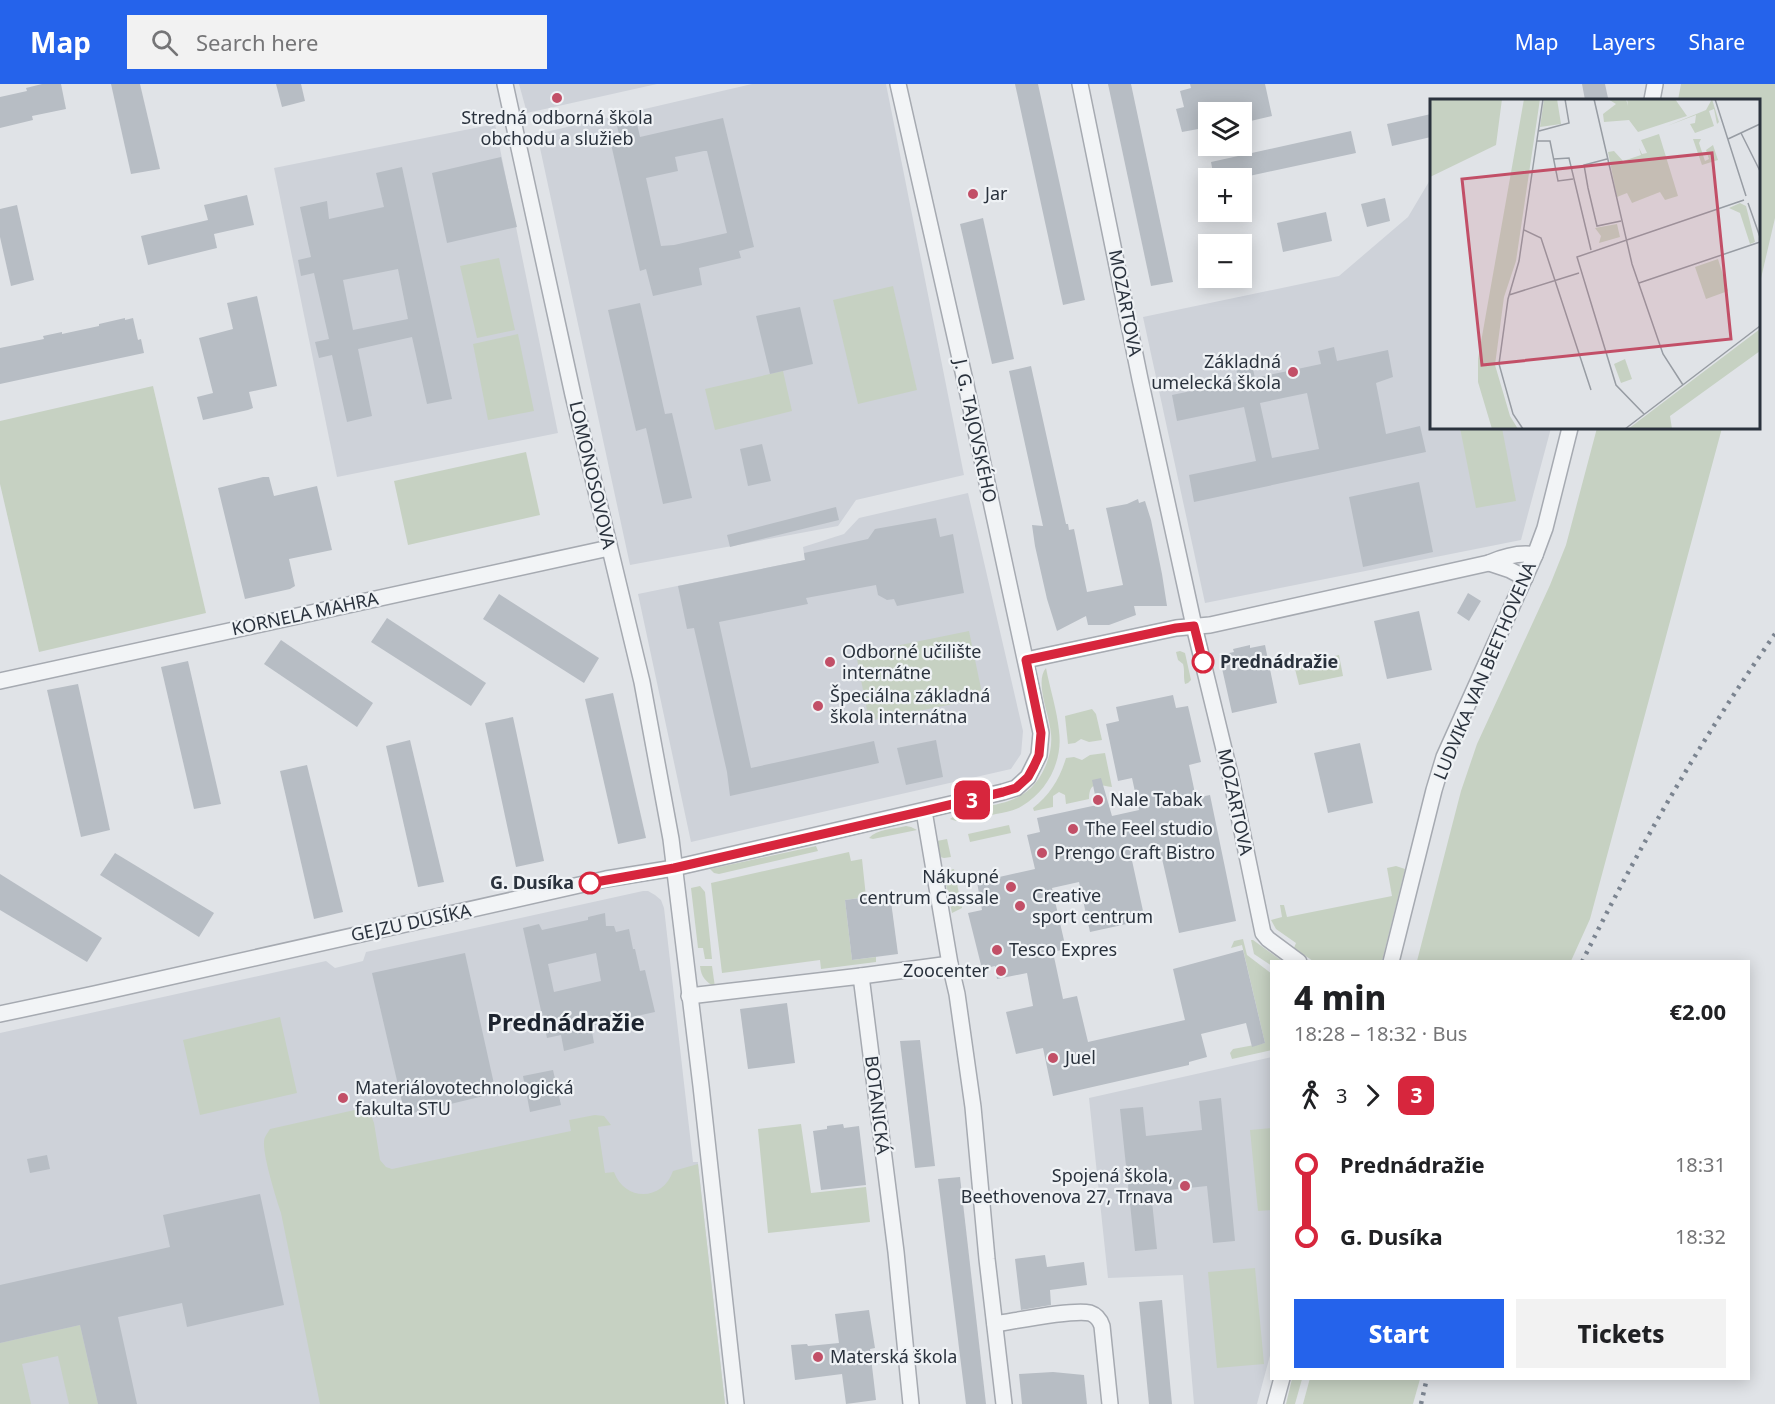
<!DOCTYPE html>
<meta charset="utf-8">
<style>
:root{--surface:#fff;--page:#f2f2f2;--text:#202124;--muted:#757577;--accent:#2563eb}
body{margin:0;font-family:"Noto Sans",sans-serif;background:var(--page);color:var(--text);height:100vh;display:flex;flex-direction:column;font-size:22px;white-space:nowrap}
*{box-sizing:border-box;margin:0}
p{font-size:20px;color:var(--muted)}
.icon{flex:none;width:33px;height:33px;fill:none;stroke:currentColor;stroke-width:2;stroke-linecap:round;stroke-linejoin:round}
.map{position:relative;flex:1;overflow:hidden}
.panel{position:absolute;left:1270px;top:876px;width:480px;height:420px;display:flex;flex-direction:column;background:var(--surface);border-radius:0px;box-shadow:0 3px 15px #0003}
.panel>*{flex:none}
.badge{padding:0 12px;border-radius:9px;font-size:21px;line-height:39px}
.controls{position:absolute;left:1198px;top:18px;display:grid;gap:12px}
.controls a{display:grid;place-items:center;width:54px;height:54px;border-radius:0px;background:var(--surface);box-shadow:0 3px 15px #0003;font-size:30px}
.map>.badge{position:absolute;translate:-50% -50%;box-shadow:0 0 0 3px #fff}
.legs{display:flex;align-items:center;gap:9px;height:66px;padding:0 24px;font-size:20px}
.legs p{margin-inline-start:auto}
.head{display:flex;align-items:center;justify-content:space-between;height:102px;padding:0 24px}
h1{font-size:33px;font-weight:800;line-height:45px}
.primary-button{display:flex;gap:12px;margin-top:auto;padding:12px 24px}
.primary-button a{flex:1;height:69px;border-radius:0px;background:var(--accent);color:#fff;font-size:24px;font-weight:800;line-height:69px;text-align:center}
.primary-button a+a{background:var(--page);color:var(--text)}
ul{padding:0 24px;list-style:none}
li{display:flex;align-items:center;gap:21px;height:72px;font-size:22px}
li i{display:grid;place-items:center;width:9px;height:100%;margin:0 8px;background:currentColor}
li i::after{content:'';width:15px;height:15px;margin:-8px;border:4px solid;border-radius:50%;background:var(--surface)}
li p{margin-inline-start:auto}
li:first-child i{background:linear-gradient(#0000 50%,currentColor 0)}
li:last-child i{background:linear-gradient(currentColor 50%,#0000 0)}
header{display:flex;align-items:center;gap:36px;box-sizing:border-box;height:84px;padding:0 30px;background:var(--accent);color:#fff}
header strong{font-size:28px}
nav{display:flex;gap:33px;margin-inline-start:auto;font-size:21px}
.search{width:420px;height:54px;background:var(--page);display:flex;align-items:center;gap:15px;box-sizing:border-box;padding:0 21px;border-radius:0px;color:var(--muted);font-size:22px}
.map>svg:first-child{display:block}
.built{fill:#ced2d9}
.green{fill:#c6d1c2}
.building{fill:#b7bdc4;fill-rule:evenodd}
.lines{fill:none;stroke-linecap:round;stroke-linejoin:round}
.minor-casing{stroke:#a6aab1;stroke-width:18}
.minor{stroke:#f2f4f6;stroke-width:15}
.rail{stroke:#7b8490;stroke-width:4.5;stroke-dasharray:3 6;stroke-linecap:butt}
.line-1-casing{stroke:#fff;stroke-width:14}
.line-1{stroke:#d7263d;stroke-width:9}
.poi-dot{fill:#c24f67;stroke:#eff2f5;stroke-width:2}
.stop-1-dot{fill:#fff;stroke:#d7263d;stroke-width:3}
.labels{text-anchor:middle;stroke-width:4.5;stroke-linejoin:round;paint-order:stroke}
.poi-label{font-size:18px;fill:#2a323d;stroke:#eff2f5;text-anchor:start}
.street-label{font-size:18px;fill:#2a323d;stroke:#eff2f5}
.stop-label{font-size:18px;font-weight:bold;fill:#2a323d;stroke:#eff2f5;text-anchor:start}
.district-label{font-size:24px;font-weight:bold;fill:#1c232e;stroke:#eff2f5}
.inset-road{fill:none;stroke:#979ca3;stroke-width:1.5}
.view{fill:#c24f67;fill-opacity:0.15;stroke:#c24f67;stroke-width:3}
.inset-edge{fill:none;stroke:#2a323d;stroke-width:3}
</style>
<header>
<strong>Map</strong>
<div class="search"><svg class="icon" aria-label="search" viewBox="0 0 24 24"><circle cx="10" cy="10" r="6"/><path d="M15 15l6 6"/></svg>Search here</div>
<nav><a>Map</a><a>Layers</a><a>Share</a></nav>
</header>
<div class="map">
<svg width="1775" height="1320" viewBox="0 0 1775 1320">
<rect width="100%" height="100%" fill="#e0e3e7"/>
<g class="built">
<polygon points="519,0 657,0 527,29"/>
<polygon points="752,0 886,0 964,391 856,416 838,442 630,481 537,50"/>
<polygon points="495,40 558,349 337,393 274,84"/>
<polygon points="1430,96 1432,344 1551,344 1521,456 1205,519 1143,233 1339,192 1408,133"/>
<polygon points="968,409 1023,647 1021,670 1011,685 691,758 638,510 805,476 803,463 844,450 859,434"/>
<polygon points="643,807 648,807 655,811 661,816 664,824 693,1078 698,1078 698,1080 725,1320 0,1320 0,949 326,877 335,884 363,877 366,868"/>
<polygon points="1272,973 1272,1264 1257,1320 1194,1320 1183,1191 1108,1194 1089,1014"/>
</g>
<g class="green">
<polygon points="1681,0 1775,0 1775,134 1759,203 1758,16 1678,16"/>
<polygon points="499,174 515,246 477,254 460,182"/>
<polygon points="893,202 917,306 858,320 833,216"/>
<polygon points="518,250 534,327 488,336 473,260"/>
<polygon points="783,287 792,327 715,346 705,305"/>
<polygon points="153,302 206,529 39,568 0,400 0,337"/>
<polygon points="1460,344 1502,344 1516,417 1476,424"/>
<polygon points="1597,344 1722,344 1590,835 1571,877 1417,877 1461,707 1477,660 1550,501 1566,461"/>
<polygon points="526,368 540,431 408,461 394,397"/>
<polygon points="969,547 983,614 869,637 856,570"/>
<path d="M1180,567l5,2 6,27 -3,3 -3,1c-2,-8 0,-13 -2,-20l-5,-4 -2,-8z"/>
<polygon points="1339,571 1343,592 1299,601 1294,581"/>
<path d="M1046,584c4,21 11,42 13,63 4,29 -11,60 -37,75 -8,5 -17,6 -26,8 -14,3 -32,11 -46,5 24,-17 56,-8 81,-31 13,-13 22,-35 20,-54 -1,-18 -17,-52 -5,-66z"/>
<polygon points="1092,625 1096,630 1102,656 1089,658 1081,655 1075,659 1068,660 1065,632"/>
<path d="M1105,669l7,34c-13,-2 -23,-7 -23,12l-23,5 -1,-9 -6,-3 -6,4v11l-19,4 -1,-3c17,-13 27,-30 33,-50l8,-1 8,3 8,-5z"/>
<polygon points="1009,741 1011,749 970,758 968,750"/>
<path d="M906,742l5,1 6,3 -44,9 -4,-1c8,-9 25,-9 37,-12z"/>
<polygon points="947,755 951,773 944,774 940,773 937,757"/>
<polygon points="816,762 818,767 719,790 714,789 710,785"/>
<polygon points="849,768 851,777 862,775 866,813 845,816 852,876 876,873 876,878 821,885 820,876 722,889 711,799"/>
<polygon points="1396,782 1405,785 1382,877 1313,877 1294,864 1296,859 1276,845 1271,836 1282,833 1280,821 1284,821 1287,833 1392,812 1387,784"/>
<polygon points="954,785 962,824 952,829 944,791 946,786"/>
<polygon points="700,802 705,808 712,875 705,875 703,864 698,864 691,804"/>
<polygon points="1243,855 1247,871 1272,890 1272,966 1232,975 1230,969 1233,965 1265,959 1242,861 1231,864 1234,857"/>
<polygon points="1251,856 1253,856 1282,877 1272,878 1272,882 1254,870"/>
<path d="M700,882h12l3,21c-9,-5 -14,-10 -15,-21z"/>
<polygon points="280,933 297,1009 200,1031 183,956"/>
<path d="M368,1023l6,16 6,37 6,7 6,2 179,-38 -2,-11 26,-5 9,1 7,9 -13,2 7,46 9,-1c11,30 49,29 59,-1l25,-7 27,240h-405l-39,-191c-5,-15 -18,-57 -17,-71 0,-5 3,-8 6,-13z"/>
<polygon points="801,1040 811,1109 866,1103 870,1138 768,1149 758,1045"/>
<polygon points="1272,1044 1272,1126 1258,1127 1250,1046"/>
<polygon points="1255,1184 1264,1280 1217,1284 1208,1188"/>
<polygon points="80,1241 98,1320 69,1320 58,1272 22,1280 31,1320 0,1320 0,1259"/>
<polygon points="1310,1294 1420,1294 1420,1295 1413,1320 1303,1320"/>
<polygon points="1292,1295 1302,1295 1295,1320 1286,1320"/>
</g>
<g class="building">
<polygon points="42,0 61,0 66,25 32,32 33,36 0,44 0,13 27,7 26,4"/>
<polygon points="111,0 140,0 160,85 131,90"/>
<polygon points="276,0 301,0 305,17 282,23"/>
<polygon points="1015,0 1038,0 1085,216 1063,221"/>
<polygon points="1108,0 1131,0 1173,198 1151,202"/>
<polygon points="1190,0 1265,0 1272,32 1242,39 1242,28 1209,28 1209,43 1182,48 1176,25 1184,23 1180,7 1191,4"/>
<polygon points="1582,0 1605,0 1608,14 1597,16 1585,16"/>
<path d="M634,26l6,27 83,-19 31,129 -15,4 2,7 -42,10 3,17 -49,11 -7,-27 -6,2 -29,-127 10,-2 -7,-28zM704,67h3l20,82 -53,12 -13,1 -15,-68 32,-7 -3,-14z"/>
<polygon points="1431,30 1431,53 1392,62 1387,40"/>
<polygon points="1351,47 1356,69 1240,94 1214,94 1211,78"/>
<polygon points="501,73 517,143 447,159 432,89"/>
<path d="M402,83l50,232 -25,5 -15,-67 -54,12 14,67 -25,6 -15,-67 -13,3 -4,-16 14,-3 -15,-66 -13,3 -3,-16 13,-3 -11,-50 27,-6 2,18 55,-12 -8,-34zM398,185l10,50 -55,11 -10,-50z"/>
<polygon points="247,111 254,141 214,150 217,164 148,181 141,152 208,136 204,121"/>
<polygon points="1385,114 1390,137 1367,143 1361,120"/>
<polygon points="17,121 34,196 11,202 0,153 0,125"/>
<polygon points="1326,128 1332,157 1283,168 1277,139"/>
<polygon points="983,134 1014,275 992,280 960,140"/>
<polygon points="257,212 277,302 249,308 253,324 248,326 203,336 197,313 213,309 199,254 233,245 227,219"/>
<polygon points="640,219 665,330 672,329 692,414 663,420 646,344 636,347 608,226"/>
<polygon points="800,223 813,280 770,290 756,232"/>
<polygon points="125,234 125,236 133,234 138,256 141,255 144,269 0,300 0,264 44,255 43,252 62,248 62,250 99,242 99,240"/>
<path d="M1334,263l3,14 51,-11 5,27 -17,6 10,51 34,-8 6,26 -232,50 -5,-27 67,-14 -12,-54 -67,14 -5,-26 67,-14 -3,-13 16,-3 3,13 66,-14 -3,-13zM1307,309l12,56 -47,9 -12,-55z"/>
<polygon points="1031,282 1066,440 1068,440 1069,446 1074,445 1087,508 1123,501 1106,424 1127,420 1138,415 1139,419 1145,417 1151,436 1162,490 1167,522 1134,522 1136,531 1109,541 1088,541 1086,532 1057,547 1047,515 1035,462 1032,441 1043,442 1009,287"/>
<polygon points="762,360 771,397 748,402 740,365"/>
<polygon points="263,393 269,393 274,412 317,402 332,466 289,475 295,502 290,505 245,515 218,404"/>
<polygon points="1419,398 1433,468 1363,483 1349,413"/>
<polygon points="836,423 839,436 730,463 727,451"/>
<polygon points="936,434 940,453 953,450 964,509 897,522 894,515 887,516 878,511 876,501 806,514 808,520 719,538 751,684 874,657 879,679 730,712 727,688 694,544 687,545 678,502 805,476 804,469 868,455 875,445"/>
<polygon points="1468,509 1481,517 1469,537 1457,529"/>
<polygon points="499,510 599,574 584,599 483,535"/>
<polygon points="1419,527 1432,586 1387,595 1374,537"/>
<polygon points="387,534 486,599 471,622 371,558"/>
<polygon points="281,556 373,619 357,643 264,580"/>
<polygon points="1250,561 1250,564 1265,561 1277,619 1232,629 1219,571 1234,568 1233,565"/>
<polygon points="188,577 221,720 194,725 161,583"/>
<polygon points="78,600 110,746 81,753 47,606"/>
<polygon points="613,609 646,754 618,760 585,615"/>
<polygon points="1173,611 1176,624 1188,622 1201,678 1189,681 1196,714 1210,711 1236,837 1179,849 1160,766 1131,772 1145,836 1090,848 1079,798 1052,804 1066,865 1053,868 1063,915 1077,912 1088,958 1185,936 1173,885 1243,866 1265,959 1252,963 1246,939 1201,950 1207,973 1189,978 1189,981 1053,1012 1043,964 1016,970 1006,928 1033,922 1027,889 997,895 995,882 982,885 968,829 982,826 977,798 1035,785 1027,751 1040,748 1037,734 1097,721 1092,696 1101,694 1112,732 1139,726 1132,694 1118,697 1106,640 1119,637 1116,623"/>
<polygon points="513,633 544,777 516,783 485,639"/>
<polygon points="410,656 444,798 418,803 386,662"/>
<polygon points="936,656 943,693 906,701 897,664"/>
<polygon points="1360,659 1373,719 1328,729 1314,669"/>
<polygon points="307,681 343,828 314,835 280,687"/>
<polygon points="115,769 214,829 199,853 100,791"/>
<polygon points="0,790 102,854 87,878 0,826"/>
<polygon points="890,810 898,870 852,876 845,816"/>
<path d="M605,829l1,13h8l2,6 13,-3 4,20h2l5,22 5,-1 10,42 -64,14 3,17 -30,8 -3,-16 -14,3 -24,-110 16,-4 3,6 46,-10v-3zM596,869l5,28 -47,11 -6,-28z"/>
<polygon points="465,869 496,1009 405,1031 372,889"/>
<polygon points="787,919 795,979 748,985 740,925"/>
<polygon points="920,956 935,1082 915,1084 900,957"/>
<polygon points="553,986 561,1021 530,1028 523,992"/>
<polygon points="1221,1014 1235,1157 1213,1159 1207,1102 1151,1108 1157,1165 1135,1167 1120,1025 1143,1023 1146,1052 1202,1046 1199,1017"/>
<polygon points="843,1040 844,1044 859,1042 866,1101 821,1106 813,1047 827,1045 827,1042"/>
<polygon points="47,1071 50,1085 30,1089 27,1075"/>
<polygon points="960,1093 986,1320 966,1320 938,1095"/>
<polygon points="260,1110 284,1221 187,1243 182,1219 118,1233 137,1320 98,1320 80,1241 0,1259 0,1201 170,1163 163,1131"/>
<polygon points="1045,1171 1047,1183 1084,1178 1087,1201 1050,1206 1051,1221 1021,1226 1015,1175"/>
<polygon points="1162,1216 1172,1320 1149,1320 1139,1218"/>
<polygon points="869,1226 875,1264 870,1265 876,1316 846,1320 842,1290 795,1296 791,1261 807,1260 808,1262 839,1259 835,1230"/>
<polygon points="1053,1288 1084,1291 1087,1320 1022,1320 1019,1290"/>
</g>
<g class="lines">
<defs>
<g id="minor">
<polyline points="505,0 573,311 642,598 671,755 701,1002 736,1320"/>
<polyline points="1080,0 1140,295 1194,542 1231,694 1263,849 1268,855 1299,878"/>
<polyline points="1652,16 1655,0"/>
<polyline points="1489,479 1510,486 1525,494"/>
<path d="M1026,576l150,-32 34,-3 279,-62c14,-6 31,-11 46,-8"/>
<polyline points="0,597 609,464"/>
<polyline points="924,727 950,880 957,910 973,1023 987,1175 1004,1320"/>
<polyline points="1391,878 1434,706 1444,673 1535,471 1545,444 1570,344"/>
<polyline points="861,892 950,880"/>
<polyline points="689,912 861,892 896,1168 911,1320"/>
<polyline points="0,930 94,910 606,795 674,784 1003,708 1016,704 1028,693 1039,671 1041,649 964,292 898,0"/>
<path d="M995,1240c21,-3 77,-15 95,-11 6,2 10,7 12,13l8,78"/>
<polyline points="1275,1320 1282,1294"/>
</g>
</defs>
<use href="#minor" class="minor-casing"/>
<use href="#minor" class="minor"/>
<g class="rail">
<path d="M1582,878c56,-114 120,-224 193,-328"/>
<polyline points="1421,1320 1427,1294"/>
</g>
</g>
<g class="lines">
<defs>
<polyline id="line-1" points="590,799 674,784 924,727 1003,708 1016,704 1028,693 1034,682 1039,671 1041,649 1026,576 1176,544 1194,542 1203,578"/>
</defs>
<use href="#line-1" class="line-1-casing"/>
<use href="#line-1" class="line-1"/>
</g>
<g class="poi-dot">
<circle cx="557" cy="14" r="6"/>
<circle cx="973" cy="110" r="6"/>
<circle cx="1293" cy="288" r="6"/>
<circle cx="830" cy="578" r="6"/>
<circle cx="818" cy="622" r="6"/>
<circle cx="1098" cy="716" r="6"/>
<circle cx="1073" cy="745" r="6"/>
<circle cx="1042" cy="769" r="6"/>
<circle cx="1011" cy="803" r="6"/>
<circle cx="1020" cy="822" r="6"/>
<circle cx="997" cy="866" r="6"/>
<circle cx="1001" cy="887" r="6"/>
<circle cx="1053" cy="974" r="6"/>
<circle cx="343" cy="1014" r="6"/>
<circle cx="1185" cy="1102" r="6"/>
<circle cx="818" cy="1273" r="6"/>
</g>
<g class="stop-1-dot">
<circle cx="1203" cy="578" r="10"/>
<circle cx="590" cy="799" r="10"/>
</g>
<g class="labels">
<g class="poi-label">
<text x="557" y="40" text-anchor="middle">Stredná odborná škola<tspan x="557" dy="21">obchodu a služieb</tspan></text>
<text x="985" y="116">Jar</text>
<text x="1281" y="284" text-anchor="end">Základná<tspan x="1281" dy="21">umelecká škola</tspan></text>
<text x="842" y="574">Odborné učilište<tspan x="842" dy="21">internátne</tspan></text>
<text x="830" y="618">Špeciálna základná<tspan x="830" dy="21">škola internátna</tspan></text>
<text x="1110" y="722">Nale Tabak</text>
<text x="1085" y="751">The Feel studio</text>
<text x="1054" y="775">Prengo Craft Bistro</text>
<text x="999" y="799" text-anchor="end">Nákupné<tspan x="999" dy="21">centrum Cassale</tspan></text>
<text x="1032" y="818">Creative<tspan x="1032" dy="21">sport centrum</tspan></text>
<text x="1009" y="872">Tesco Expres</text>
<text x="989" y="893" text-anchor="end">Zoocenter</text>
<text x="1065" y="980">Juel</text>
<text x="355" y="1010">Materiálovotechnologická<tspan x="355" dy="21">fakulta STU</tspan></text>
<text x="1173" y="1098" text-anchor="end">Spojená škola,<tspan x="1173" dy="21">Beethovenova 27, Trnava</tspan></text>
<text x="830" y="1279">Materská škola</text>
</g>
<g class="street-label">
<text transform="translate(1125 219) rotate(79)" y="6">MOZARTOVA</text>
<text transform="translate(975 347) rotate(78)" y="6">J. G. TAJOVSKÉHO</text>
<text transform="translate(592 391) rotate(77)" y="6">LOMONOSOVOVA</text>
<text transform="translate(305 530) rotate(-12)" y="6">KORNELA MAHRA</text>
<text transform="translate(1485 587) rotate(-67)" y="6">LUDVIKA VAN BEETHOVENA</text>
<text transform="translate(1235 718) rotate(78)" y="6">MOZARTOVA</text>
<text transform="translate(411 839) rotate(-12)" y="6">GEJZU DUSÍKA</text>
<text transform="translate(877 1021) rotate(83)" y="6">BOTANICKÁ</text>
</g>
<g class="stop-label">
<text x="1220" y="584">Prednádražie</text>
<text x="574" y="805" text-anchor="end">G. Dusíka</text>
</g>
<g class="district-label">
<text x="566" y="947">Prednádražie</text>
</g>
</g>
<g transform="translate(1430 15)">
<rect width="330" height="330" fill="#e0e3e7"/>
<path d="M0,0h72l-6,46 -66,32zM94,0h16l-24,162 -12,36 -9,68 15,51 8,13h-26l-14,-47v-23zM114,0h13l4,25 -21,3zM178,0h18l2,7 -1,-7h48l12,17 -49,16 -9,-12 -25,2 -1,-8 13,-10zM282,0l7,23 -2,2 -3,-15 -5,2 5,15 -19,7 -5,-9 5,-1 1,-8 -29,11 39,-16zM229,35l19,62 -13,4 -5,-8 -28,11 -5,-10 -10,4 -9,-45 6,-1 9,10 18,-6 -2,-7 3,6 5,-1 -6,-13zM263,40h8l-2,4 6,18 4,-2 -3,-9 7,-5 5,15 -16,5zM310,104l6,3 9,36 -5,2 -10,-31 -11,-5zM187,125l3,13 -21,6 2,-7 -6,-8zM288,160l10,32 -22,8 -11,-32zM330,230v22l-90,65 2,13h-44zM195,260l7,20 -11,4 -7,-19z" fill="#c6d1c2"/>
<path class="inset-road" d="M164,0l38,165 31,90 20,31M285,0l31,97M109,32l30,-8 -4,-24M311,34l19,38M298,40l32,-15M107,42h13l8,40 15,-2M124,60l15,-1 22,92M177,60l-23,6 4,23 9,38 24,-5M318,104l12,34M94,131l17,8 50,152M209,184l121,-41M79,196l70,-22M214,315l-28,-29 -39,-128 167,-57M93,330l-10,-15 -14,-50 9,-65 11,-38 24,-162M195,330l135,-103"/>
<path class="view" d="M282,54l19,186 -249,26 -20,-186z"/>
<rect width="330" height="330" class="inset-edge"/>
</g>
</svg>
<div class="controls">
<a><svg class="icon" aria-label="layers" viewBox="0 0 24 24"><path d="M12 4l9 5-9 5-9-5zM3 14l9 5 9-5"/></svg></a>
<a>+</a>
<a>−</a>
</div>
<b class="badge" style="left:972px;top:716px;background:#d7263d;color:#fff">3</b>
<section class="panel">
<div class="head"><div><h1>4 min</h1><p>18:28 – 18:32 · Bus</p></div><b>€2.00</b></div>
<div class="legs"><svg class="icon" aria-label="walk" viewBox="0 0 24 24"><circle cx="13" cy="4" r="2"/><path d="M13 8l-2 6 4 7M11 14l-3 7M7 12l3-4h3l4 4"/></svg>3<svg class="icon" aria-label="forward" viewBox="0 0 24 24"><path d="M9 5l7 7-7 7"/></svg><b class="badge" style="background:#d7263d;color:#fff">3</b></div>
<ul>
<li><i style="color:#d7263d"></i><b>Prednádražie</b><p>18:31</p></li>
<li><i style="color:#d7263d"></i><b>G. Dusíka</b><p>18:32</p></li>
</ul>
<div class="primary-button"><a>Start</a><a>Tickets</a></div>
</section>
</div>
